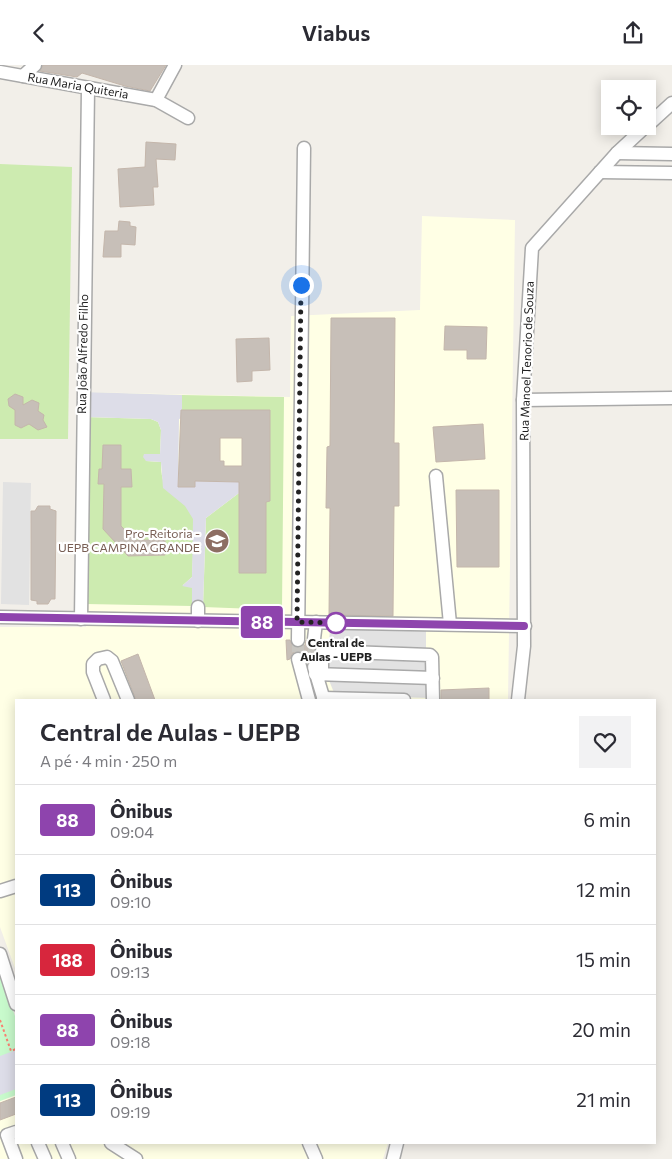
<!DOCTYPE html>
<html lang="pt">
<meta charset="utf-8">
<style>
:root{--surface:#fff;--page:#f2f2f3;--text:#2b2b33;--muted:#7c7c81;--line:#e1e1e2}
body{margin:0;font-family:Commissioner,sans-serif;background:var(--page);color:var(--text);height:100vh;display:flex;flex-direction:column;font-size:19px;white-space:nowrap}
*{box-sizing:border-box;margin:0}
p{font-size:16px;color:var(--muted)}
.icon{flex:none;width:28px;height:28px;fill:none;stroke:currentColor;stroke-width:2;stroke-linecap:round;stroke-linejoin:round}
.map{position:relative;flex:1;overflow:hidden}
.sheet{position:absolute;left:15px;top:634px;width:641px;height:445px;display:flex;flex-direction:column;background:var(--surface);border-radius:0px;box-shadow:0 2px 12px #0003}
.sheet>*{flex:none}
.badge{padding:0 10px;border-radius:4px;font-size:18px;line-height:32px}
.fabs{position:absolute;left:601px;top:15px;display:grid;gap:10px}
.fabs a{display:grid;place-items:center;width:55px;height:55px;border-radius:0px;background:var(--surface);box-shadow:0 2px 12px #0003;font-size:25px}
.you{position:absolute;width:25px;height:25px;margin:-12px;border:4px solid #fff;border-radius:50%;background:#1a73e8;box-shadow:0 0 0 8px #1a73e833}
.map>.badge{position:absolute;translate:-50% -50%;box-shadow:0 0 0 2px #fff}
.round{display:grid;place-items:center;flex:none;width:52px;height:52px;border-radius:0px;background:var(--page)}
.headline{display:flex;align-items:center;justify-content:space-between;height:85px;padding:0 25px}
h1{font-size:24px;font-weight:600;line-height:38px}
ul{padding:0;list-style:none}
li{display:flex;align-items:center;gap:15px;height:70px;padding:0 25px;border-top:1px solid var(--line)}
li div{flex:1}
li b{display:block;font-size:19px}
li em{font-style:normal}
li .badge{min-width:55px;font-weight:700;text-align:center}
header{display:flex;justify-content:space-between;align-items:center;height:65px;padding:0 25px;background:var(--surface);font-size:22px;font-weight:600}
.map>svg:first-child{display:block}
.education{fill:#ffffe5}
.grass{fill:#cdebb0}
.park{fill:#c8facc}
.parking{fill:#e2e2e2}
.plaza{fill:#dddde8}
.building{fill:#c7bfb8;stroke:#c4b6ab;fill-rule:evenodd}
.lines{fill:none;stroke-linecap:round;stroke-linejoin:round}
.minor-tunnel{stroke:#c8c6c1;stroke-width:12;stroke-dasharray:12 6;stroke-linecap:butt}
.minor-casing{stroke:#a9a9a9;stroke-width:15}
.path{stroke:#fa8072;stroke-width:2;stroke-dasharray:2.5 2.5;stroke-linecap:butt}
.minor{stroke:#fff;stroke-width:12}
.line-casing{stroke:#fff;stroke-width:11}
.line{stroke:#8e44ad;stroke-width:8}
.walk{stroke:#222;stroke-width:5;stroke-dasharray:0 9}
.stop-dot{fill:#fff;stroke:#8e44ad;stroke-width:2.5}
.labels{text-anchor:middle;stroke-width:4.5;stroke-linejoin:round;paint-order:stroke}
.street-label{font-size:12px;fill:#222;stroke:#fff}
.education-label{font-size:12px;fill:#785e54;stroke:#fff;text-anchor:end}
.stop-label{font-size:12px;font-weight:bold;fill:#222;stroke:#fff}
</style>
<header><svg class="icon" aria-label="back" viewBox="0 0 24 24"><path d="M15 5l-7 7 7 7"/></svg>Viabus<svg class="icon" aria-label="share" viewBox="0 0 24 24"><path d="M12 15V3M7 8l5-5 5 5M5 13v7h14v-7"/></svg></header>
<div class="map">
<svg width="672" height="1094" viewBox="0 0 672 1094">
<rect width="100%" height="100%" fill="#f2efe9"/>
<g class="education">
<polygon points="422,151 515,155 508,635 16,635 16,906 0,862 0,562 86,562 85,327 290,332 291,251 420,245"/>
<polygon points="16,1030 16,1078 388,1078 383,1094 0,1094 0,1036"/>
</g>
<g class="grass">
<polygon points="0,99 72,102 68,374 0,374"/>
<polygon points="182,330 284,332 282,545 203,542 206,453 239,428 239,508 266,508 266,437 270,436 270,345 181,345"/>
<path d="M85,352l66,2 7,3 3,8 -1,24h-15l1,7 15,1c-1,39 24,32 32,55 3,12 -1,46 -1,60l-9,8 9,2v19l-106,-2z"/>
</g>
<polygon class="park" points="0,908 16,954 16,1030 0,1036"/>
<g class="parking">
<polygon points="3,417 31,418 29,540 1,539"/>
<polygon points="330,563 426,563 426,584 329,580"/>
<polygon points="328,591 427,593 427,609 328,606"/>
<polygon points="328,613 430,616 431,633 335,630"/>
</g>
<g class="plaza">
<polygon points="85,327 182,330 182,353 179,354 178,422 195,422 195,410 201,416 239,417 239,428 206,453 203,542 192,541 192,523 182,521 192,512 193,454 185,441 163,423 161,397 146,396 143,392 144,389 160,389 161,365 158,357 151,354 85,352"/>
<polygon points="16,985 16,1024 0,1030 0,991"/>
</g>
<g class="building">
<polygon points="43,0 166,0 150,26 125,21 82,8 77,12 40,6"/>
<polygon points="146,77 176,79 175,95 156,94 158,122 153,122 154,140 120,142 118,104 145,102"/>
<polygon points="119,156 130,157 130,161 136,162 135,180 121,179 121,192 103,192 105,166 118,166"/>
<polygon points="331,253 395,253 394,378 399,378 399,441 394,441 393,551 329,550 330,443 326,443 327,382 330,381"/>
<polygon points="445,261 487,262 486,294 467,294 467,285 444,285"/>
<polygon points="269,273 270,305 252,306 252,316 237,317 236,274"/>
<polygon points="15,329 23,332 23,340 32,335 39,338 38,346 44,350 43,355 47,362 38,365 29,359 21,363 15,360 15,345 9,341 8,334"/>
<path d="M181,345h89v91l-4,1v71h-27v-91l-44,-1v6h-17zM220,373h22v28h-18v-5h-4z"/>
<polygon points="483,359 485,394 436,397 433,362"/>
<polygon points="103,380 121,380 121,404 131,404 132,422 121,422 121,461 135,475 165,475 165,490 128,491 103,464 104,419 98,419 99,404 102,404"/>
<polygon points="456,425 499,425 499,502 457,502"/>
<polygon points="38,441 50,441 50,444 56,446 55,534 51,534 48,539 37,539 37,536 31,535 31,446 35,446"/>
<polygon points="286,575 290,575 293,582 298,583 305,580 306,575 309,580 315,582 314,594 306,594 303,588 296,586 292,589 290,594 287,595"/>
<polygon points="138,589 155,635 136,635 121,596"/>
<polygon points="489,623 489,635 441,635 441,625"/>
<polygon points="16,1032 16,1049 0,1055 0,1038"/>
</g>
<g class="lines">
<g class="minor-tunnel">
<polyline points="298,575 298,594"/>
<polyline points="314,594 314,574"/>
</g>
<defs>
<g id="minor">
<polyline points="0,7 156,35 188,53"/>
<polyline points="23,11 35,0"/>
<polyline points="156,35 175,0"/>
<polyline points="648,60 672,38"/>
<polyline points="617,88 672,89"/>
<polyline points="600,107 672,108"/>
<polyline points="523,335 672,333"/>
<polyline points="436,411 450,559"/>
<polyline points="0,552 525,561"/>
<polyline points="81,554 88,24"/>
<polyline points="198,556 198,542"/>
<polyline points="314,574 316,557"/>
<polyline points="298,575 304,83"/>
<polyline points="298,594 309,635"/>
<polyline points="314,602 324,635"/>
<polyline points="315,609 433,613"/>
<polyline points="322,610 322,586 430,590 432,592 433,635"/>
<polyline points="323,633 404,635"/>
<polyline points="104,635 93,607 93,599 98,594 107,592 112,596 128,635"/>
<polyline points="518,635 524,581 523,335 532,183 617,88 646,61"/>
<polyline points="0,826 16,821"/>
<polyline points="0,889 16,939"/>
<polyline points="38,1078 45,1094"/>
<polyline points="62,1078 69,1094"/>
<polyline points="111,1078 136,1094"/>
<polyline points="309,1078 316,1094"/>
<polyline points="16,1094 7,1070 16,1067"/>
<polyline points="393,1094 397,1078"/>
</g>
</defs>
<use href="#minor" class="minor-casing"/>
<polyline class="path" points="0,955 11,986 16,984"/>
<use href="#minor" class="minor"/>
</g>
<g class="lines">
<defs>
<polyline id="line" points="0,552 524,561"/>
</defs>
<use href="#line" class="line-casing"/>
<use href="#line" class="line"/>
<polyline class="walk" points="301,220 297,557 336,558"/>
</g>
<defs>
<symbol id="university-disc" viewBox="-11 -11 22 22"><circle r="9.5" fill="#8d6e63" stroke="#fff"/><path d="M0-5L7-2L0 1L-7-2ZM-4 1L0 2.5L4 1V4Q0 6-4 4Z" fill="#fff"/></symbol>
</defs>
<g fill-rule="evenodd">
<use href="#university-disc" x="203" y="462" width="28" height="28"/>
</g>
<circle class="stop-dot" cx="336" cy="558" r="10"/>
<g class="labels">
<g class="street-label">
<text transform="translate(78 21) rotate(10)" y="4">Rua Maria Quiteria</text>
<text transform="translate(83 289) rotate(-89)" y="4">Rua João Alfredo Filho</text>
<text transform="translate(527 296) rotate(-88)" y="4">Rua Manoel Tenorio de Souza</text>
</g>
<g class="education-label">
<text x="200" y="473">Pro-Reitoria -<tspan x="200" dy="14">UEPB CAMPINA GRANDE</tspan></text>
</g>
<g class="stop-label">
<text x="336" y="582">Central de<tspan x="336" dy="14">Aulas - UEPB</tspan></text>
</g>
</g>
</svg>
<div class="fabs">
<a><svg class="icon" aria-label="locate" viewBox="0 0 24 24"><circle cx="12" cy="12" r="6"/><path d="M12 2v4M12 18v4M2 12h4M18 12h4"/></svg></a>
</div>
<div class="you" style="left:301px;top:220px"></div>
<b class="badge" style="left:262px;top:557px;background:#8e44ad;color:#fff">88</b>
<section class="sheet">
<div class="headline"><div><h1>Central de Aulas - UEPB</h1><p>A pé · 4 min · 250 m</p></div><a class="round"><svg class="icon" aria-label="heart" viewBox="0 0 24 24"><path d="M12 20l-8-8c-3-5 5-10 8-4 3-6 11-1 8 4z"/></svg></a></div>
<ul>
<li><span class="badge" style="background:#8e44ad;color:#fff">88</span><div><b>Ônibus</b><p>09:04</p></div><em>6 min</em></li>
<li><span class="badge" style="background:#003b80;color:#fff">113</span><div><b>Ônibus</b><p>09:10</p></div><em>12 min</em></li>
<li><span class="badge" style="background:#d7263d;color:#fff">188</span><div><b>Ônibus</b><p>09:13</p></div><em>15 min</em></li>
<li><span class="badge" style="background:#8e44ad;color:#fff">88</span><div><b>Ônibus</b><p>09:18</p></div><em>20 min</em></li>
<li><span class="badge" style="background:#003b80;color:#fff">113</span><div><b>Ônibus</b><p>09:19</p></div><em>21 min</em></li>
</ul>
</section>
</div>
